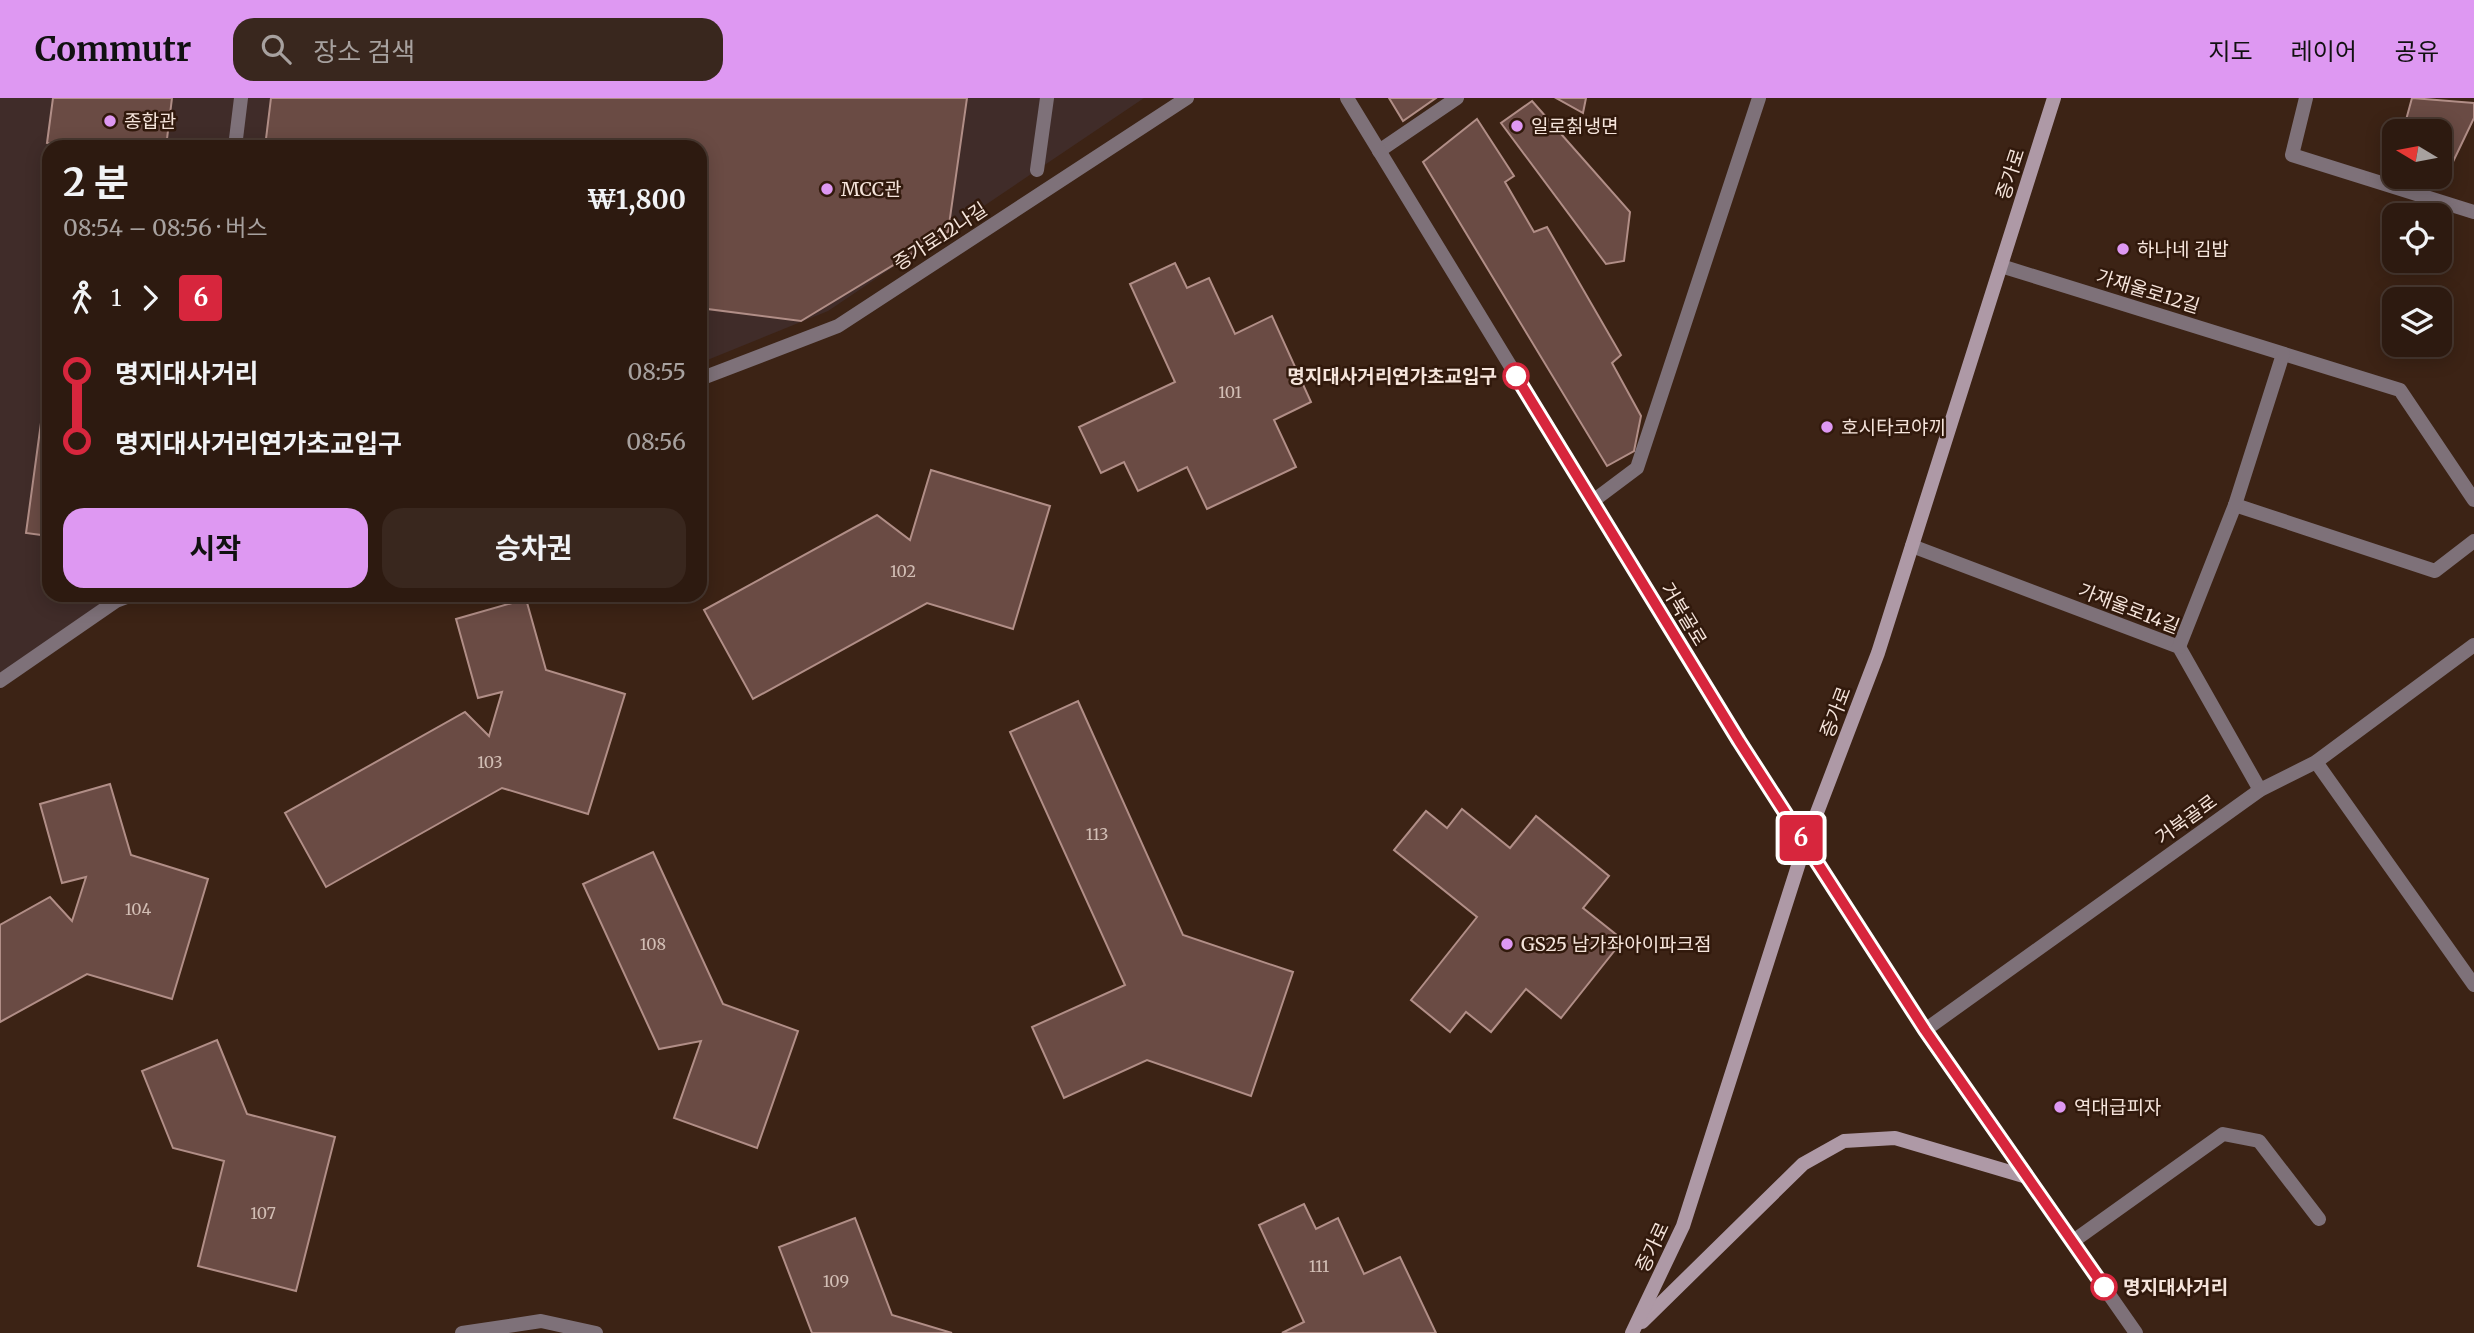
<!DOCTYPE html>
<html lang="ko">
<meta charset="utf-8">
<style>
:root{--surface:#2d1a10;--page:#39271e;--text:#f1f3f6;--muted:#a7a19f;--line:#483830;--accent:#de98f2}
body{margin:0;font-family:Merriweather,"Noto Sans KR",serif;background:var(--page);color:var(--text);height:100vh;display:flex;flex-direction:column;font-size:26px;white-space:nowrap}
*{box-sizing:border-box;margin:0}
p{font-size:23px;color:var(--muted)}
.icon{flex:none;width:38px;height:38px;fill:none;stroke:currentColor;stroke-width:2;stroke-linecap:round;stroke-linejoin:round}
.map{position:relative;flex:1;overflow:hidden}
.sheet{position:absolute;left:42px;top:42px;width:665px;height:462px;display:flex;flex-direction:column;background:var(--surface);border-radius:21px;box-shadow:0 4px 18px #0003,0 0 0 2px var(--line)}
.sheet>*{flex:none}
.badge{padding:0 14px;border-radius:5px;font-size:24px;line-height:46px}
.needle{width:46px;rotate:280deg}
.tools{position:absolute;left:2382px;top:21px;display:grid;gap:14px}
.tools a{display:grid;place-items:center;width:70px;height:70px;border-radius:14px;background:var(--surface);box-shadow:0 4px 18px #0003,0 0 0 2px var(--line);font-size:35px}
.map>.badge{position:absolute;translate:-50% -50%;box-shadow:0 0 0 4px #fff}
.legs{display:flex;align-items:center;gap:10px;height:77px;padding:0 21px;font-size:23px}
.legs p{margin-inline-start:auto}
.head{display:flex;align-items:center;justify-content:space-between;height:119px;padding:0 21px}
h1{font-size:38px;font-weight:700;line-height:52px}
.button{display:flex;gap:14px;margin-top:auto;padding:14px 21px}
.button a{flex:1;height:80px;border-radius:21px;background:var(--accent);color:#111;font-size:28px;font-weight:700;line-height:80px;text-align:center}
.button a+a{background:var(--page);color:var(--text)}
ul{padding:0 21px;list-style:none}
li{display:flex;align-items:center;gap:24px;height:70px;font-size:26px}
li i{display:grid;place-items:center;width:10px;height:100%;margin:0 9px;background:currentColor}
li i::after{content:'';width:18px;height:18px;margin:-9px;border:5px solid;border-radius:50%;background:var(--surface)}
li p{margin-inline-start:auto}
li:first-child i{background:linear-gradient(#0000 50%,currentColor 0)}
li:last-child i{background:linear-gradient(currentColor 50%,#0000 0)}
header{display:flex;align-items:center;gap:42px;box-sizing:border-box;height:98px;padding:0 35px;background:var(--accent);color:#111}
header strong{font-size:33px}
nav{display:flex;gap:38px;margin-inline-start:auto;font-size:24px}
.search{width:490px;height:63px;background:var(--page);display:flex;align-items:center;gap:18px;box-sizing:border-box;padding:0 24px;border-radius:21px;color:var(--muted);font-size:26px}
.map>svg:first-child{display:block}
.education{fill:#402c29}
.building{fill:#6a4b44;stroke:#b18e87;stroke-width:2}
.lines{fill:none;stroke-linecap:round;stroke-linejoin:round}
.service{stroke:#7e7179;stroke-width:14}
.pedestrian{stroke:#7e7179;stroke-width:14}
.minor{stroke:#7e7179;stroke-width:14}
.tertiary{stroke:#7e7179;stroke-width:14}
.secondary{stroke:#ae99a6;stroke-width:14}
.line-1-casing{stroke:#fff;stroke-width:16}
.line-1{stroke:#d7263d;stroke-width:10}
.poi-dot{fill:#de98f2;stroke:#31190c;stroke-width:2.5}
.stop-1-dot{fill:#fff;stroke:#d7263d;stroke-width:3.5}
.labels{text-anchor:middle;stroke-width:5;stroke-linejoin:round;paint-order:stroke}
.number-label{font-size:16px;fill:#d2beb5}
.poi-label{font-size:19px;fill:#f5e4db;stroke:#31190c;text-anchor:start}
.street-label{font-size:19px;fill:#f5e4db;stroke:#31190c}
.stop-label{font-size:19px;font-weight:bold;fill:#f5e4db;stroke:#31190c;text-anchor:end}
</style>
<header>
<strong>Commutr</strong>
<div class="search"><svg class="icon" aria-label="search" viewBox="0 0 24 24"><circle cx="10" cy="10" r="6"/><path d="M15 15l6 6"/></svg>장소 검색</div>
<nav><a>지도</a><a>레이어</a><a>공유</a></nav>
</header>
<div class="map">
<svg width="2474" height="1235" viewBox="0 0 2474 1235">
<rect width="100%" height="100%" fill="#3c2315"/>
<polygon class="education" points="0,0 1144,0 828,213 700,265 700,49 49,49 49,497 130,497 0,581"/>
<g class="building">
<polygon points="53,0 172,0 166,49 80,49 47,45"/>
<polygon points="271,0 967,0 948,134 801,223 700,210 700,49 265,49"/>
<polygon points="1389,0 1436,0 1403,23"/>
<polygon points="1556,0 1586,0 1583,15"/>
<polygon points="2412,0 2474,5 2474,20 2450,70 2440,67 2440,33 2403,33"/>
<polygon points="1532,3 1630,114 1624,163 1606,166 1501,25"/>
<polygon points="1477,21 1514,78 1505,84 1534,134 1547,129 1621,257 1612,265 1641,318 1634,353 1607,368 1423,64"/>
<polygon points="1175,165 1187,190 1209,180 1235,236 1272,218 1311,304 1274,322 1296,369 1207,411 1187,369 1138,393 1124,364 1101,375 1079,329 1175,284 1130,186"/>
<polygon points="49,266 49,438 26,435"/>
<polygon points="931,372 1050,408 1013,531 927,505 753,601 704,512 877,417 910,442"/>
<polygon points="526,501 546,572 625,596 588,716 502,690 326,789 285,715 465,614 489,638 502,594 478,600 456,521"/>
<polygon points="1078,603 1183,837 1293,874 1251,998 1147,962 1064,1000 1032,929 1125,887 1010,634"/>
<polygon points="110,686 131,757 208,781 172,901 87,876 0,924 0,827 50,799 72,823 86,779 62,785 40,706"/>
<polygon points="1462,711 1510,750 1536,718 1609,778 1583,810 1623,842 1561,920 1526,891 1491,934 1466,914 1450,934 1411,902 1477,819 1394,752 1426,713 1447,730"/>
<polygon points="653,754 723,906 798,933 757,1050 674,1020 701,943 659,951 583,786"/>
<polygon points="217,942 247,1016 335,1039 296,1193 198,1168 224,1063 173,1050 142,973"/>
<polygon points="1304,1106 1316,1131 1338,1120 1364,1176 1400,1159 1436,1235 1282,1235 1304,1224 1259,1127"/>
<polygon points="855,1120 892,1217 952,1235 812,1235 779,1149"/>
</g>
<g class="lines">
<g class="service">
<polyline points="235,49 241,0"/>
<polyline points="2072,1144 2223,1036 2259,1043 2319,1121"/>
</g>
<polyline class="pedestrian" points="1037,72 1047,0"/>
<g class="minor">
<polyline points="2306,0 2292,57 2474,114"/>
<polyline points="1379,53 1457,0"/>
<polyline points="2001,168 2400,292 2474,402"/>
<polyline points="700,281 838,228 1187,0"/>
<polyline points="1593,403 1637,370 1759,0"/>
<polyline points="2235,407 2435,473 2474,443"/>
<polyline points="1912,448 2179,549 2260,692"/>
<polyline points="2179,549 2235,407 2283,256"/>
<polyline points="0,583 116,503 132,497"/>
<polyline points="2316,664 2474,887"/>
<polyline points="1925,932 2260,692 2316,664 2474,547"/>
<polyline points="462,1235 541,1223 596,1235"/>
</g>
<polyline class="tertiary" points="1347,0 1739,643 1932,943 2136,1235"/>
<g class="secondary">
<polyline points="1642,1224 1803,1066 1844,1043 1895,1040 2027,1079"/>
<polyline points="1632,1235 1683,1128 1805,746 1878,555 2054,0"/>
</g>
</g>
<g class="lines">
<defs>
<polyline id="line-1" points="1516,278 1739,643 1925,932 2104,1189"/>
</defs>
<use href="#line-1" class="line-1-casing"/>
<use href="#line-1" class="line-1"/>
</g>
<g class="poi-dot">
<circle cx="110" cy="23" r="7"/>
<circle cx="1517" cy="28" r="7"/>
<circle cx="827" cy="91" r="7"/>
<circle cx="2123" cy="151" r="7"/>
<circle cx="1827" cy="329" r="7"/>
<circle cx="1507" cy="846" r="7"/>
<circle cx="2060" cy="1009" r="7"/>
</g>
<g class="stop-1-dot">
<circle cx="1516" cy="278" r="12"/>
<circle cx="2104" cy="1189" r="12"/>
</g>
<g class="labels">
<g class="number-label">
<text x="1230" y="300">101</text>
<text x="903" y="479">102</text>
<text x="490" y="670">103</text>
<text x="1097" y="742">113</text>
<text x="138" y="817">104</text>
<text x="653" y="852">108</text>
<text x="263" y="1121">107</text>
<text x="1319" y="1174">111</text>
<text x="836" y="1189">109</text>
</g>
<g class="poi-label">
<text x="124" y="30">종합관</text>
<text x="1531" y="35">일로칡냉면</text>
<text x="841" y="98">MCC관</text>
<text x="2137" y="158">하나네 김밥</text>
<text x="1841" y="336">호시타코야끼</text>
<text x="1521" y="853">GS25 남가좌아이파크점</text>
<text x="2074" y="1016">역대급피자</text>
</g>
<g class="street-label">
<text transform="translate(2010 76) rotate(-72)" y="7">증가로</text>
<text transform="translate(940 138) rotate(-33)" y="7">증가로12나길</text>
<text transform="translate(2148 193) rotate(17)" y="7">가재울로12길</text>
<text transform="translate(2129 510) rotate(21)" y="7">가재울로14길</text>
<text transform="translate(1684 516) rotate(59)" y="7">거북골로</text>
<text transform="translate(1835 614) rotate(-69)" y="7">증가로</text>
<text transform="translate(2186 721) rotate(-36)" y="7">거북골로</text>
<text transform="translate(1652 1149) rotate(-65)" y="7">증가로</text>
</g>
<g class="stop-label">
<text x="1497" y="285">명지대사거리연가초교입구</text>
<text x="2123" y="1196" text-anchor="start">명지대사거리</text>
</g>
</g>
</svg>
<div class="tools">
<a><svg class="needle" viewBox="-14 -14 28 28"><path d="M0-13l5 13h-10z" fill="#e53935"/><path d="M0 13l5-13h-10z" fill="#a7a19f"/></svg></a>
<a><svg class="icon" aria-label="locate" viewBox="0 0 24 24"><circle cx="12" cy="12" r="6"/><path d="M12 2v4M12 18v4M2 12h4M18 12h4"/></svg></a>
<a><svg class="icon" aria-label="layers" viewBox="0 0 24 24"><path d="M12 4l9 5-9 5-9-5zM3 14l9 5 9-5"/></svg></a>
</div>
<b class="badge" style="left:1801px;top:740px;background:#d7263d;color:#fff">6</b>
<section class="sheet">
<div class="head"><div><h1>2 분</h1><p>08:54 – 08:56 · 버스</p></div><b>₩1,800</b></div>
<div class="legs"><svg class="icon" aria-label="walk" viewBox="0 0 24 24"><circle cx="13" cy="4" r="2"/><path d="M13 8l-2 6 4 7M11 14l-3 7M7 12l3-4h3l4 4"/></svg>1<svg class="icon" aria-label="forward" viewBox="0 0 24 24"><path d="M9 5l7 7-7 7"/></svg><b class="badge" style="background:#d7263d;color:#fff">6</b></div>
<ul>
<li><i style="color:#d7263d"></i><b>명지대사거리</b><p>08:55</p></li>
<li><i style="color:#d7263d"></i><b>명지대사거리연가초교입구</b><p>08:56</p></li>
</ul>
<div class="button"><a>시작</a><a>승차권</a></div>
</section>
</div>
